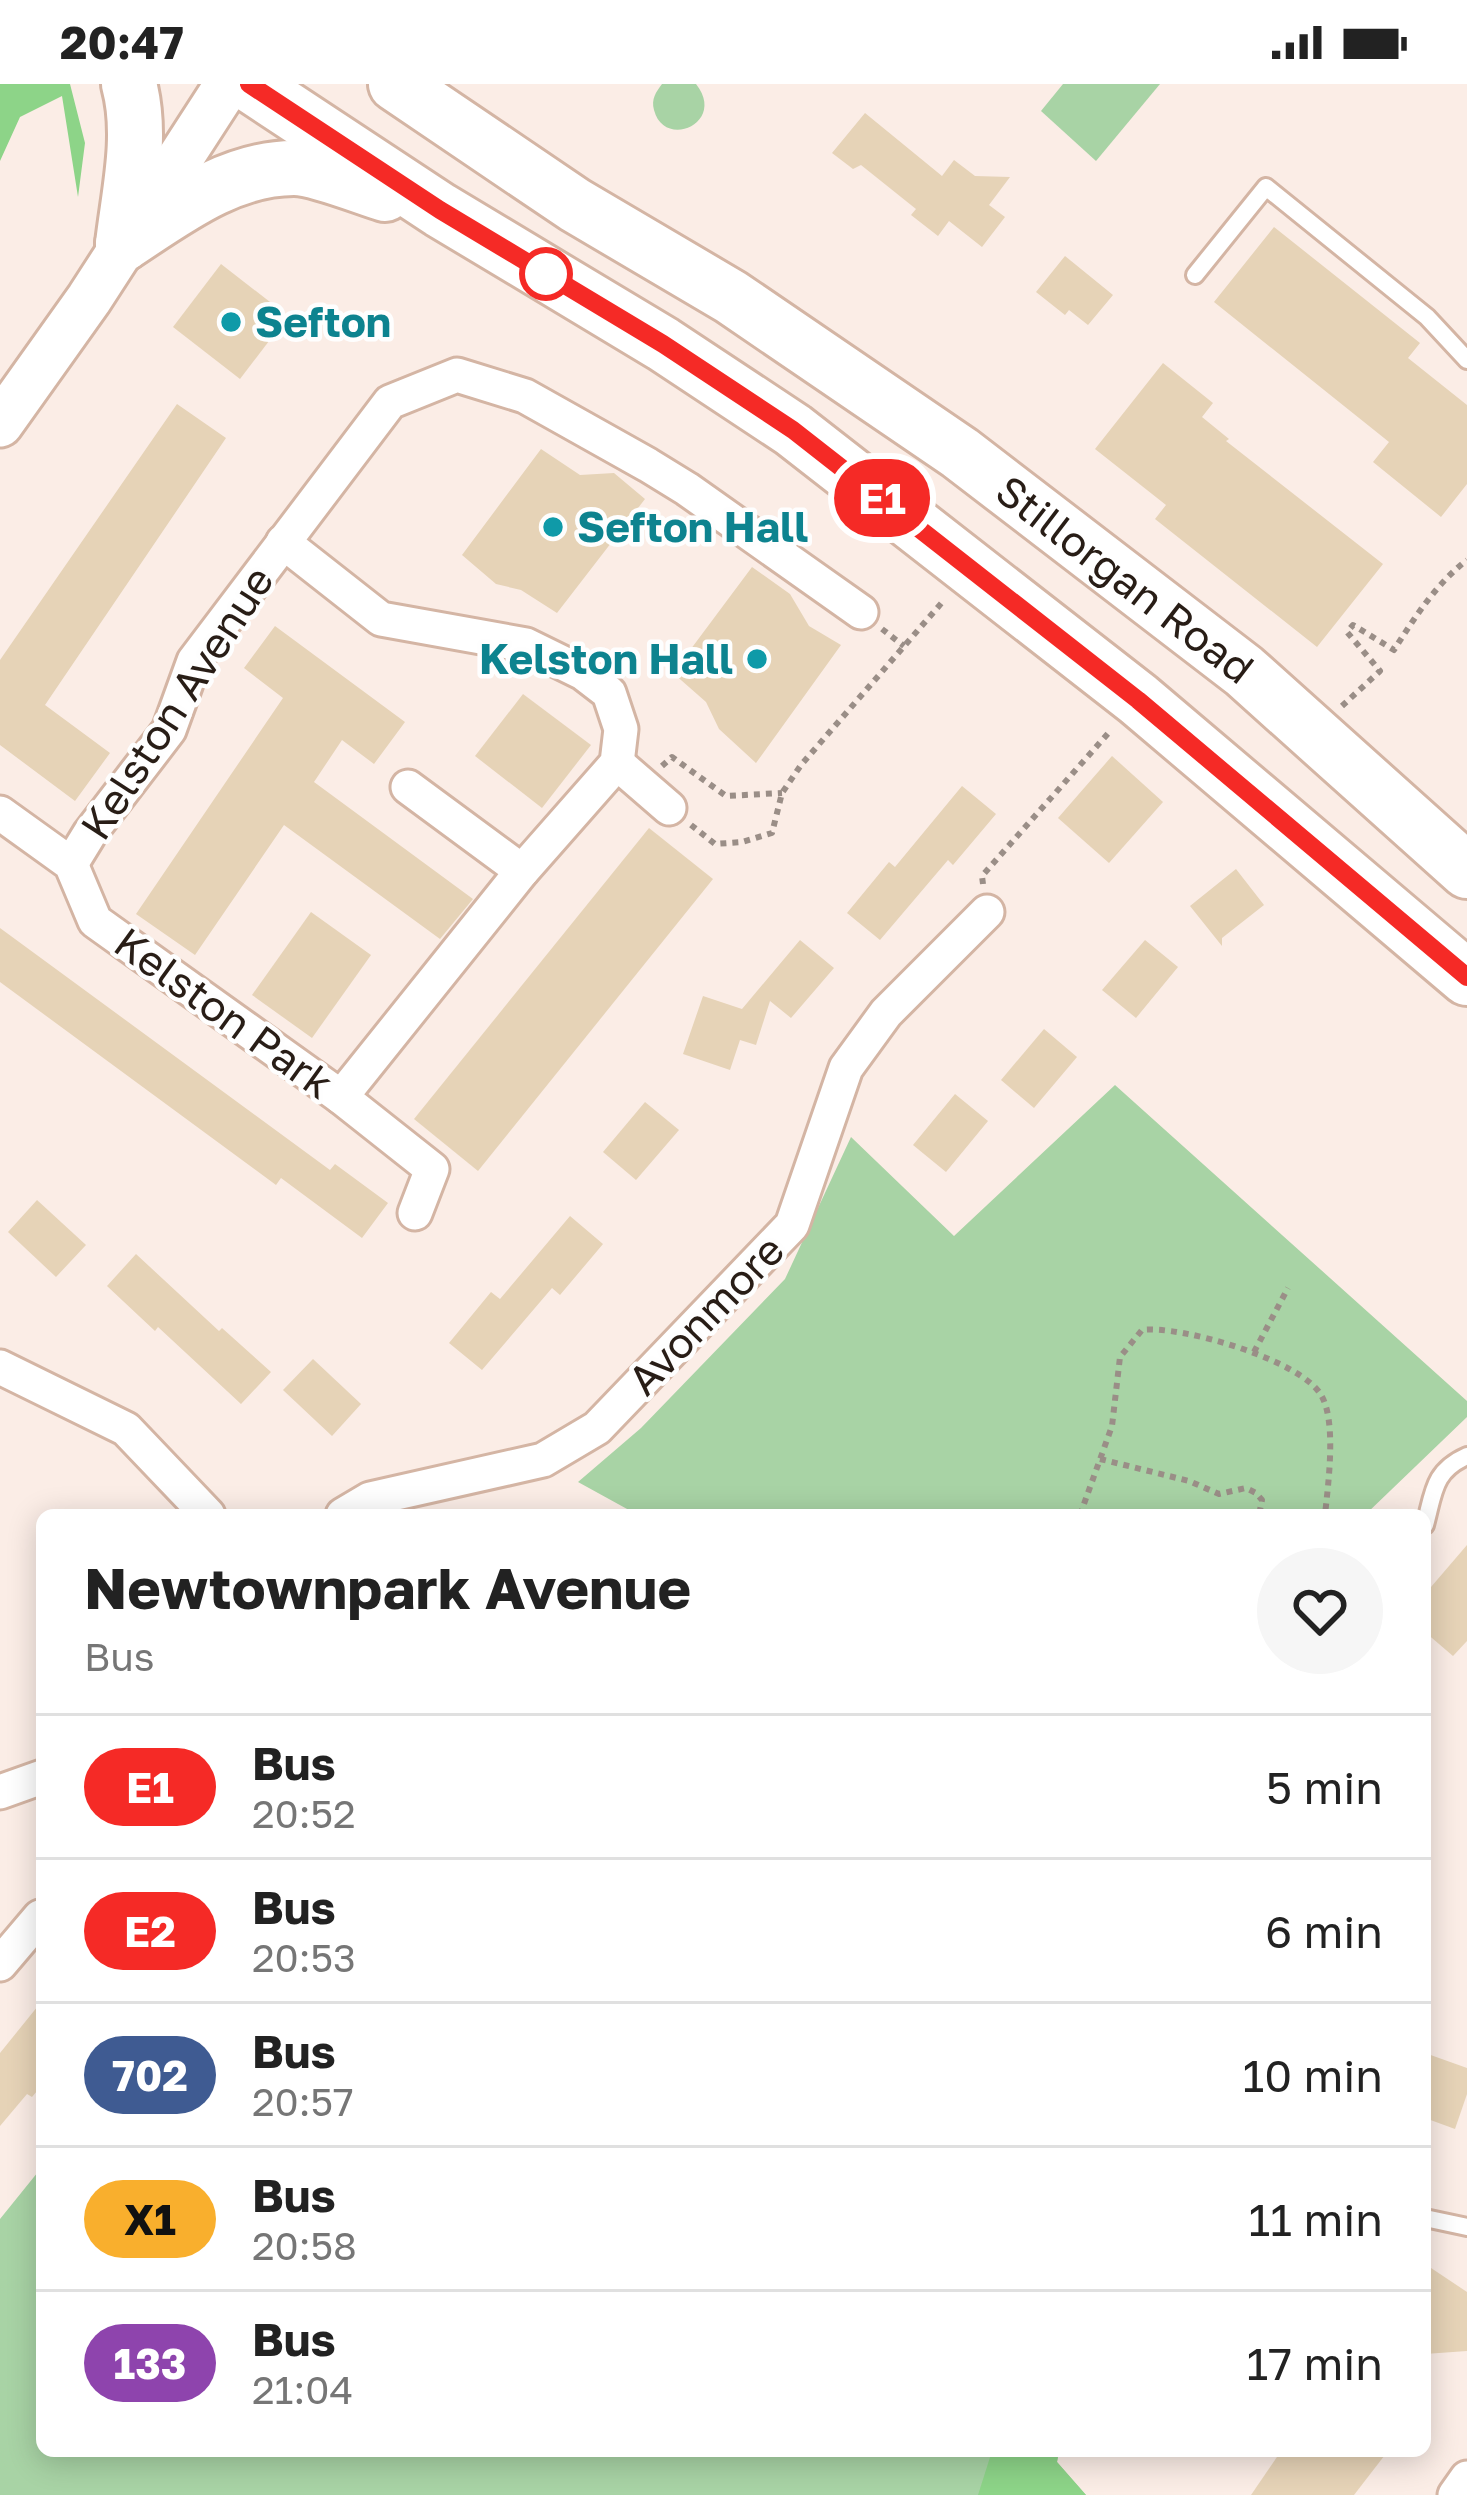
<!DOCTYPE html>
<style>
:root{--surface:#fff;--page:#f6f6f6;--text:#222;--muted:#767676;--line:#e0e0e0}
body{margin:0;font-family:"Golos Text",sans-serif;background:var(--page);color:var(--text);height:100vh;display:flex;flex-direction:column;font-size:45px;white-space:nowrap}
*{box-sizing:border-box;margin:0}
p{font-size:39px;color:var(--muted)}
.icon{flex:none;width:66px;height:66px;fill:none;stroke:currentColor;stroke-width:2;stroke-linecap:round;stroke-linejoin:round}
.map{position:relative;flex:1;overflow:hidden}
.details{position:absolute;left:36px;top:1425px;width:1395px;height:948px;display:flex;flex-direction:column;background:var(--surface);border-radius:18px;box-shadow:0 6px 30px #0003}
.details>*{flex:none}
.badge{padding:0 24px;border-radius:39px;font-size:42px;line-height:78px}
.map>.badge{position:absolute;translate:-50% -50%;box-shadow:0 0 0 6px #fff}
.round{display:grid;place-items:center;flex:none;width:126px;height:126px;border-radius:63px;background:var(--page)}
.overview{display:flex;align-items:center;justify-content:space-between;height:204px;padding:0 48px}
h1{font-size:57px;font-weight:700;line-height:90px}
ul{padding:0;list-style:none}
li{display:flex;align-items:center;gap:36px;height:144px;padding:0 48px;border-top:3px solid var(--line)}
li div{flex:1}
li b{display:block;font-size:45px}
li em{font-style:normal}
li .badge{min-width:132px;font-weight:700;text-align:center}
.status{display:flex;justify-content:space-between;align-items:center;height:84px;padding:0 60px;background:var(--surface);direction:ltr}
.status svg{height:33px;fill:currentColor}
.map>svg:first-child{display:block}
.green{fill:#a8d3a5}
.forest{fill:#8dd488}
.building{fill:#e6d3b7}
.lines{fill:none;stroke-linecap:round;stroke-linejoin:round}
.service-casing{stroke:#d4b5a4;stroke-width:22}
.minor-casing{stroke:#d4b5a4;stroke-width:39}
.secondary-casing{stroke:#d4b5a4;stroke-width:51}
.trunk-casing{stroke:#d4b5a4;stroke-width:60}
.path{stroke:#9a8e87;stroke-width:6;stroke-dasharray:6 6;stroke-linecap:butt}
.service{stroke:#fff;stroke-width:16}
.minor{stroke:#fff;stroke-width:33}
.secondary{stroke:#fff;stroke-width:45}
.trunk{stroke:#fff;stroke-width:54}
.line-casing{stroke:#fff;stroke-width:27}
.line{stroke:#f52a26;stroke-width:18}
.stop-dot{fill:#fff;stroke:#f52a26;stroke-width:6}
.culture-dot{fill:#0f9aa8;stroke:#fefefe;stroke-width:4.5}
.labels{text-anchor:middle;stroke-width:9;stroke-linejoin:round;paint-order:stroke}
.culture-label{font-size:42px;font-weight:bold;fill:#0d838f;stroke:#fefefe;text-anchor:start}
.street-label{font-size:42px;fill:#281d16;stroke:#fefefe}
</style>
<div class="status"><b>20:47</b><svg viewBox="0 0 49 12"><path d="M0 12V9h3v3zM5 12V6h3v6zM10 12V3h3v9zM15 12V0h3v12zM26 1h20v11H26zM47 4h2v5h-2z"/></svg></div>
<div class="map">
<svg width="1467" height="2411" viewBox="0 0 1467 2411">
<rect width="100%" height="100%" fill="#fbede6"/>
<g class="green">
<path d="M662,0h34c31,39 -32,66 -42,26 -3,-11 2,-18 8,-26z"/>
<polygon points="1063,0 1160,0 1096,77 1041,27"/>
<polygon points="1115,1001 1467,1317 1467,1333 1365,1431 638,1431 578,1398 641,1344 785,1195 851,1053 954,1152"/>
<polygon points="42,2083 42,2367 1059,2367 1057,2378 1086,2411 0,2411 0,2135"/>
</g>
<g class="forest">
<polygon points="0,0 70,0 85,59 78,113 62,12 20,33 0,77"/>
<polygon points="992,2367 1059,2367 1057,2378 1086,2411 978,2411"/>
</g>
<g class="building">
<polygon points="865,29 942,92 954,76 975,92 1010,93 989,121 1005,133 982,163 949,137 938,152 911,131 916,125 861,81 853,85 832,69"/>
<polygon points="1274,143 1420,259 1408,274 1467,321 1467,400 1441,433 1373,378 1389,358 1214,218"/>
<polygon points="1065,172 1113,211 1088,241 1069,226 1065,231 1036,208"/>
<polygon points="221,180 288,232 240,295 173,243"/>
<polygon points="1163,279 1213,319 1202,333 1229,355 1226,357 1383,480 1317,563 1155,435 1166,421 1095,365"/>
<polygon points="177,320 226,354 45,621 110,669 75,717 0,661 0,576"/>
<polygon points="541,365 580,391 614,389 645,415 557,529 521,506 496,500 462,471"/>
<polygon points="752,483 790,510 809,542 841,561 756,679 719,645 706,618 673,589"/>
<polygon points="275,542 405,638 374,680 342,656 314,698 473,815 440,855 284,741 195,871 136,830 283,614 244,584"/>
<polygon points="523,610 591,661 542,724 475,672"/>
<polygon points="1112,672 1163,718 1109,779 1058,734"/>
<polygon points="962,702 996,730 953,781 948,776 880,856 847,829 889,778 895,783"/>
<polygon points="649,744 713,795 478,1087 414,1035"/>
<polygon points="1236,785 1264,821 1222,854 1222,862 1190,822"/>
<polygon points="311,828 371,871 312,954 252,911"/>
<polygon points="0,844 330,1086 335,1080 388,1119 362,1154 281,1094 276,1101 0,898"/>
<polygon points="800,856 834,884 791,934 770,917 756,961 740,956 730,986 683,970 703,912 742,925"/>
<polygon points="1145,856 1178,883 1136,934 1102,906"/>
<polygon points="1044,945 1077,973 1034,1024 1001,996"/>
<polygon points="955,1010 988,1037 946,1088 913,1061"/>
<polygon points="645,1018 679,1046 636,1096 603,1068"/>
<polygon points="37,1116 86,1161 56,1193 8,1148"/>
<polygon points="570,1132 603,1160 560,1211 552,1204 482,1286 449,1259 491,1208 500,1215"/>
<polygon points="136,1170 219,1247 222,1244 271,1288 241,1320 158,1243 155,1247 107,1202"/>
<polygon points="313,1275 361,1320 332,1352 283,1306"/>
<polygon points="1467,1461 1467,1557 1453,1572 1425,1548 1425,1510"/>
<polygon points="42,1917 42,2001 32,2013 27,2010 0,2042 0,1969"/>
<polygon points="1425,1969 1467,1984 1467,2010 1455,2045 1425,2034"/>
<polygon points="1425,2180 1467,2208 1467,2267 1425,2270"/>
<polygon points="1281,2367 1388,2367 1354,2411 1251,2411"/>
</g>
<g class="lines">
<defs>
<g id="service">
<polyline points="1195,191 1266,103 1427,233 1467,276"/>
<path d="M1425,1441c9,-33 8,-54 42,-69"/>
<polyline points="1425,2134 1467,2143"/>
</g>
<g id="minor">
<polyline points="283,458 381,535 526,561 583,589 609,609 621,645 617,679 522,787 341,1013"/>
<polyline points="617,679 669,724"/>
<polyline points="408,703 522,787"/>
<polyline points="0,729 71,780 95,837 341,1013 432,1085 415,1129"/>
<polyline points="71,780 90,749 169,646 194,577 390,318 457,291 525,312 648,381 687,405 861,528"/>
<polyline points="0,1283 126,1345 208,1431"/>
<polyline points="343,1431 370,1415 543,1376 597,1344 792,1141 846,984 886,929 987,828"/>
<polyline points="0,1708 42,1693"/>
<polyline points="0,1880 40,1833"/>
<polyline points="1455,2411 1467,2394"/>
</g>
<polyline id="secondary" points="0,340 89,215 228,0"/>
<g id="trunk">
<polyline points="249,0 440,126 663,260 793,346 1138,615 1467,894"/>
<path id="s1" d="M396,0l179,121 156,92 229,156 284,218 223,200"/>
<path d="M123,160c52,-34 106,-76 171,-76 22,0 68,19 91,26"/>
<path d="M123,160c6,-52 20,-108 6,-160"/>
</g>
</defs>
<use href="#service" class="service-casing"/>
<use href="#minor" class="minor-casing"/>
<use href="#secondary" class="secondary-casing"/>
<use href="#trunk" class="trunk-casing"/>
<g class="path">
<polyline points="882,545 904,562"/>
<path d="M1342,622l38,-35 -33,-39 6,-7 41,25c21,-33 42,-66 73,-90"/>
<polyline points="662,682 672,673 726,712 782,709"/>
<polyline points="691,741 715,760 742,758 772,749 782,709 801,681 945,515"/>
<polyline points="983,800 982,792 1111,646"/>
<polyline points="1254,1268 1288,1204"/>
<polyline points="1100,1375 1189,1397 1219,1410 1246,1404 1256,1409 1262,1416 1259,1431"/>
<path d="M1080,1431l32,-89 8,-69 22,-27c39,-5 159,30 179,65 16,26 7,90 4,120"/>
</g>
<use href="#service" class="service"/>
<use href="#minor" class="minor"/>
<use href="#secondary" class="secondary"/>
<use href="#trunk" class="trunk"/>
</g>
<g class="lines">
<defs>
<polyline id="line" points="249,0 440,126 663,260 793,346 1138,616 1467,893"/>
</defs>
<use href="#line" class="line-casing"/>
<use href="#line" class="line"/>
</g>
<circle class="stop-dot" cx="546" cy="190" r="24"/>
<g class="culture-dot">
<circle cx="231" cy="238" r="12"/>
<circle cx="553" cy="443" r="12"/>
<circle cx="757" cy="575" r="12"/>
</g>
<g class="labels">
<g class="culture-label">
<text x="255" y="253">Sefton</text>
<text x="577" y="458">Sefton Hall</text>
<text x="733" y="590" text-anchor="end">Kelston Hall</text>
</g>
<g class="street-label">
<text dy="15" stroke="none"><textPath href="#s1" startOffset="882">Stillorgan Road</textPath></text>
<text transform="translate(177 619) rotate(-57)" y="15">Kelston Avenue</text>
<text transform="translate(224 929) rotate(36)" y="15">Kelston Park</text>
<text transform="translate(706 1231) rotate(-46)" y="15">Avonmore</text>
</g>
</g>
</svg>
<b class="badge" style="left:882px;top:414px;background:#f52a26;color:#fff">E1</b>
<section class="details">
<div class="overview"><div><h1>Newtownpark Avenue</h1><p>Bus</p></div><a class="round"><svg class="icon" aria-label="heart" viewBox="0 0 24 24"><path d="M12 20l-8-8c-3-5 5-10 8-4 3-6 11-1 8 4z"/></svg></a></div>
<ul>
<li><span class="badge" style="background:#f52a26;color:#fff">E1</span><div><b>Bus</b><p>20:52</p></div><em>5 min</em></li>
<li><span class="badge" style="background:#f52a26;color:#fff">E2</span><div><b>Bus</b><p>20:53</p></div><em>6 min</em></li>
<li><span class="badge" style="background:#3f5b92;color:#fff">702</span><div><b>Bus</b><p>20:57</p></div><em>10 min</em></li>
<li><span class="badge" style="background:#f9af2d;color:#111">X1</span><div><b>Bus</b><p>20:58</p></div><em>11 min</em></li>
<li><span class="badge" style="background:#8e44ad;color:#fff">133</span><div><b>Bus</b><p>21:04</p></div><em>17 min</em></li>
</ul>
</section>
</div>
